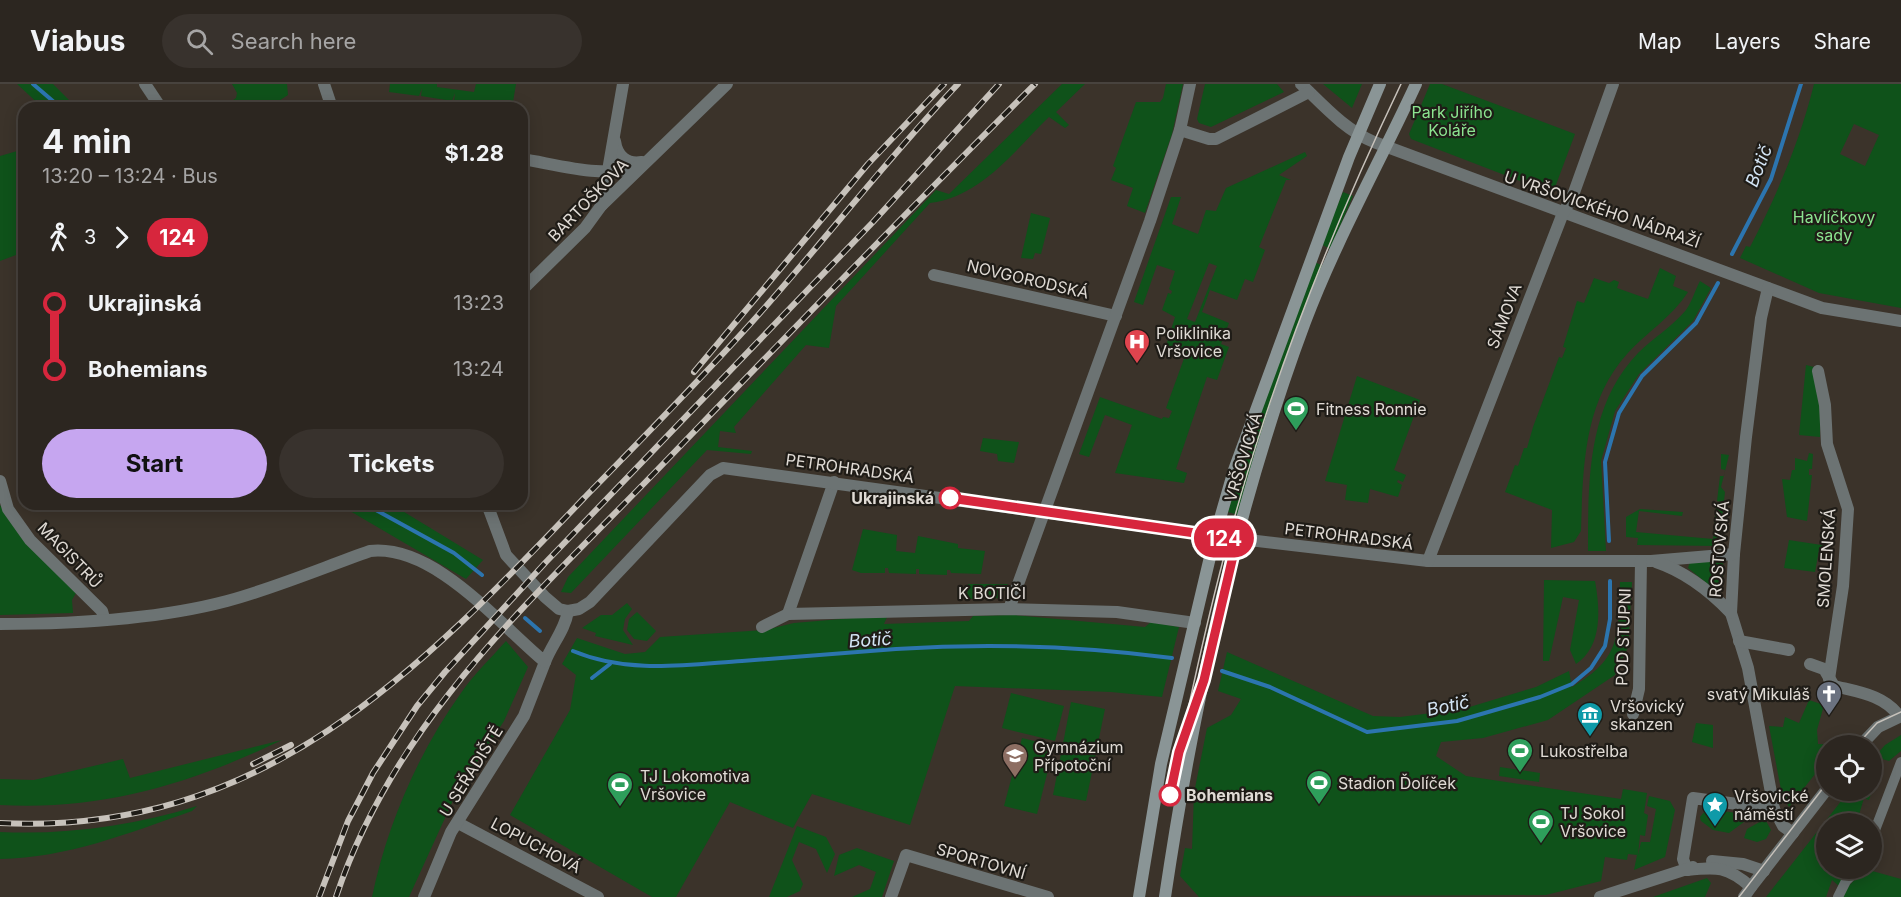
<!DOCTYPE html>
<meta charset="utf-8">
<style>
:root{--surface:#2c2620;--page:#38322d;--text:#f1f3f6;--muted:#a6a5a5;--line:#48433e;--accent:#c6a6f0}
body{margin:0;font-family:Inter,sans-serif;background:var(--page);color:var(--text);height:100vh;display:flex;flex-direction:column;font-size:22px;white-space:nowrap}
*{box-sizing:border-box;margin:0}
p{font-size:20px;color:var(--muted)}
.icon{flex:none;width:33px;height:33px;fill:none;stroke:currentColor;stroke-width:2;stroke-linecap:round;stroke-linejoin:round}
.map{position:relative;flex:1;overflow:hidden}
.panel{position:absolute;left:18px;top:18px;width:510px;height:408px;display:flex;flex-direction:column;background:var(--surface);border-radius:18px;box-shadow:0 3px 15px #0003,0 0 0 2px var(--line)}
.panel>*{flex:none}
.badge{padding:0 12px;border-radius:20px;font-size:21px;line-height:39px}
.tools{position:absolute;left:1816px;top:651px;display:grid;gap:12px}
.tools a{display:grid;place-items:center;width:66px;height:66px;border-radius:50%;background:var(--surface);box-shadow:0 3px 15px #0003,0 0 0 2px var(--line);font-size:30px}
.map>.badge{position:absolute;translate:-50% -50%;box-shadow:0 0 0 3px #fff}
.legs{display:flex;align-items:center;gap:9px;height:66px;padding:0 24px;font-size:20px}
.legs p{margin-inline-start:auto}
.overview{display:flex;align-items:center;justify-content:space-between;height:102px;padding:0 24px}
h1{font-size:33px;font-weight:700;line-height:45px}
.button{display:flex;gap:12px;margin-top:auto;padding:12px 24px}
.button a{flex:1;height:69px;border-radius:36px;background:var(--accent);color:#111;font-size:24px;font-weight:700;line-height:69px;text-align:center}
.button a+a{background:var(--page);color:var(--text)}
ul{padding:0 24px;list-style:none}
li{display:flex;align-items:center;gap:21px;height:66px;font-size:22px}
li i{display:grid;place-items:center;width:9px;height:100%;margin:0 8px;background:currentColor}
li i::after{content:'';width:15px;height:15px;margin:-8px;border:4px solid;border-radius:50%;background:var(--surface)}
li p{margin-inline-start:auto}
li:first-child i{background:linear-gradient(#0000 50%,currentColor 0)}
li:last-child i{background:linear-gradient(currentColor 50%,#0000 0)}
header{display:flex;align-items:center;gap:36px;box-sizing:border-box;height:84px;padding:0 30px;background:var(--surface);border-bottom:2px solid var(--line)}
header strong{font-size:28px}
nav{display:flex;gap:33px;margin-inline-start:auto;font-size:21px}
.search{width:420px;height:54px;background:var(--page);display:flex;align-items:center;gap:15px;box-sizing:border-box;padding:0 21px;border-radius:33px;color:var(--muted);font-size:22px}
.map>svg:first-child{display:block}
.green{fill:#0f521a;fill-rule:evenodd}
.lines{fill:none;stroke-linecap:round;stroke-linejoin:round}
.stream{stroke:#2c75af;stroke-width:4}
.pedestrian{stroke:#6c7373;stroke-width:10}
.minor{stroke:#6c7373;stroke-width:12}
.tertiary{stroke:#6c7373;stroke-width:12}
.secondary{stroke:#8a9596;stroke-width:12}
.tram{stroke:#c7c2bb;stroke-width:1.5}
.rail-casing{stroke:#c7c2bb;stroke-width:6}
.rail{stroke:#1f1c17;stroke-width:4;stroke-dasharray:11;stroke-linecap:butt}
.line-1-casing{stroke:#fff;stroke-width:14}
.line-1{stroke:#d7263d;stroke-width:9}
.stop-1-dot{fill:#fff;stroke:#d7263d;stroke-width:3}
.labels{text-anchor:middle;stroke-width:4.5;stroke-linejoin:round;paint-order:stroke}
.park-label{font-size:16px;fill:#8ce590;stroke:#1f1c17}
.street-label{font-size:16px;fill:#e0dbd5;stroke:#1f1c17}
.poi-label{font-size:16px;fill:#e0dbd5;stroke:#1f1c17;text-anchor:start}
.stop-label{font-size:16px;font-weight:bold;fill:#e0dbd5;stroke:#1f1c17;text-anchor:end}
.water-label{font-size:18px;font-style:italic;fill:#d3e4f4;stroke:#1f1c17}
</style>
<header>
<strong>Viabus</strong>
<div class="search"><svg class="icon" aria-label="search" viewBox="0 0 24 24"><circle cx="10" cy="10" r="6"/><path d="M15 15l6 6"/></svg>Search here</div>
<nav><a>Map</a><a>Layers</a><a>Share</a></nav>
</header>
<div class="map">
<svg width="1901" height="813" viewBox="0 0 1901 813">
<rect width="100%" height="100%" fill="#3b332a"/>
<g class="green">
<polygon points="17,0 53,0 77,24 43,24"/>
<polygon points="232,0 287,0 288,11 268,24 221,24 236,14 237,9"/>
<polygon points="390,0 437,0 437,3 474,8 476,0 516,0 512,24 467,24 468,19 454,17 455,9 452,17 421,12 422,4 419,12 389,8"/>
<path d="M1062,0h23l-29,28 13,13 -4,3 -16,-11c-36,35 -67,79 -119,86l-94,103 -7,42 -23,-3 -72,82 2,6 -16,-2 -2,16 34,4 -1,3 -44,-4 -136,143 -10,-1 7,-15 368,-387 13,4z"/>
<polygon points="1166,0 1183,0 1172,50 1145,129 1127,122 1133,104 1111,96 1116,84 1113,82 1136,18 1160,18 1163,14"/>
<polygon points="1205,0 1277,0 1284,8 1211,43 1199,39 1197,35"/>
<polygon points="1323,0 1362,0 1352,24"/>
<polygon points="1430,0 1442,0 1575,50 1554,106 1549,108 1411,55 1409,50"/>
<path d="M1814,0h87v224l-82,-15 -79,-35 6,-12 4,1c27,-52 50,-106 64,-163zM1854,40l25,11 -14,31 -25,-12z"/>
<polygon points="24,65 24,168 0,177 0,72"/>
<path d="M1305,68l2,4 -28,19 12,5h-5l-27,67 6,3 -12,32 -8,-3 -8,21 -27,-10 -8,22 27,11 -8,21 8,3 -12,33 -10,-3 -31,92 11,4 -3,10 -69,-10 17,-48 -27,-10 -16,42 -10,-3 21,-57 62,22 1,-2 6,1 3,-7 -6,-3 20,-55 -20,-7 9,-29 -13,-7 6,-17 3,1 1,-3 -3,-2 6,-18 -18,-6 -14,40 -9,-3 37,-105h10l-9,27 26,10 8,-24 10,1 10,-23zM1209,179l8,3 -22,56 -8,-3z"/>
<polygon points="1343,108 1353,112 1330,165 1321,160"/>
<polygon points="1031,129 1050,134 1041,170 1035,169 1033,175 1021,174"/>
<polygon points="1314,178 1324,182 1238,431 1228,428 1250,354"/>
<path d="M1660,184l16,8 -3,10 15,6c-16,25 -41,40 -61,62 -44,49 -44,115 -46,177l-7,11 -23,6 1,-38 -47,-18 10,-27 3,1 6,-18h3l6,-21 26,-70 3,1 4,-10 -3,-1 14,-46 7,2 10,-25 15,5 5,-3 5,2 -2,6 31,11z"/>
<path d="M1700,197l11,7 -18,33 -54,53 -24,37 -14,50 5,90h-18c0,-69 -1,-145 50,-198 15,-15 35,-27 48,-43 6,-8 9,-20 14,-29z"/>
<polygon points="1806,281 1814,283 1821,318 1820,353 1799,351"/>
<polygon points="1357,292 1420,316 1394,386 1406,391 1403,398 1398,396 1397,398 1402,401 1398,413 1370,405 1368,419 1345,416 1347,401 1325,397"/>
<polygon points="983,354 1019,358 1014,379 998,377 997,370 980,367"/>
<polygon points="1809,369 1813,370 1812,385 1809,385 1809,391 1812,391 1807,437 1787,433 1782,395 1790,396 1792,386 1795,386 1795,374 1807,377"/>
<polygon points="1721,370 1729,371 1721,403 1725,408 1719,462 1637,461 1638,454 1626,453 1626,433 1640,425 1683,428 1682,432 1639,427 1636,448 1713,455 1716,424 1720,423 1721,418 1717,417 1720,392 1724,392 1725,386 1721,385"/>
<polygon points="338,420 391,420 483,476 466,495"/>
<polygon points="0,421 18,449 76,509 72,516 73,529 0,531"/>
<polygon points="863,445 897,451 896,467 915,469 918,452 958,460 958,464 985,467 981,490 951,489 950,486 947,486 947,491 919,490 919,485 916,485 916,490 889,489 888,484 885,484 885,489 861,489 852,486"/>
<polygon points="1789,456 1828,462 1832,467 1819,466 1815,488 1784,484"/>
<polygon points="1690,478 1722,478 1724,482 1722,504 1715,506 1688,484"/>
<path d="M1544,496l51,1c5,28 8,65 -19,83l-6,-14 9,-50 -16,-3 -14,64h-6z"/>
<path d="M1620,498h12l-4,65 -13,28 -67,45 -65,18 -42,4 -5,14 30,20 155,23 2,-10 24,4 -3,20 4,2 -3,21 -5,-1 -2,20 3,-13h9l6,-33 -9,-3 2,-10 21,5 5,9 -10,47 -31,13 3,-15 -9,-1 -1,6 -22,-3 -4,24 -55,14 -347,2 -19,-21 5,-28 7,1 2,-56 13,-65 24,-13 10,-16 -23,-8 9,-39 146,64 27,1 63,-8 73,-22 33,-16 3,16c50,-29 46,-52 48,-105z"/>
<polygon points="968,500 1008,500 999,514 967,515"/>
<polygon points="627,519 632,525 625,535 623,546 633,561 595,552 596,549 582,544 601,531 612,531"/>
<polygon points="637,528 656,547 647,557 634,555 627,546 629,535"/>
<polygon points="888,531 884,540 969,537 973,532 1014,531 1145,543 1151,538 1179,543 1162,613 1111,608 955,602 910,741 812,710 793,744 730,718 676,813 652,813 510,731 570,626 576,591 562,580 577,554 625,570 645,568 660,553 765,546 794,539"/>
<path d="M506,557l22,26 -24,54 -49,75 -46,101h-37c15,-72 46,-144 89,-204 13,-19 30,-35 45,-52z"/>
<polygon points="1011,609 1064,622 1055,657 1002,644"/>
<polygon points="1809,616 1824,621 1817,646 1818,660 1836,661 1827,662 1827,675 1789,723 1782,711 1769,642 1783,643 1785,633 1799,639"/>
<polygon points="1071,618 1105,625 1086,717 1053,711"/>
<polygon points="1696,639 1713,641 1713,664 1692,658"/>
<polygon points="1901,651 1901,667 1889,677 1882,675 1869,716 1864,714 1858,734 1862,735 1860,739 1827,740 1827,784 1853,785 1839,802 1832,796 1826,813 1766,813 1849,707 1872,706 1872,676 1885,661"/>
<polygon points="1022,654 1054,662 1037,730 1004,722"/>
<path d="M282,656c-89,43 -181,71 -282,65v-26l34,1 89,-21 7,19z"/>
<polygon points="1500,683 1540,689 1539,698 1499,692"/>
<path d="M197,722l-5,5c-63,22 -125,47 -192,48v-27c67,3 133,-6 197,-26z"/>
<polygon points="1716,726 1743,730 1744,738 1729,749 1713,746 1701,737 1700,733 1705,727"/>
<polygon points="1765,735 1771,746 1766,755 1757,758 1744,754 1747,745"/>
<polygon points="797,742 826,753 835,770 827,789 816,765 799,758 792,776 803,800 800,807 787,813 769,813"/>
<polygon points="857,764 894,777 882,813 852,813 870,805 876,788 859,781 834,792 839,771"/>
<polygon points="1865,785 1901,795 1901,813 1842,813 1846,805"/>
<polygon points="1707,794 1711,799 1705,813 1653,813"/>
</g>
<g class="lines">
<g class="stream">
<polyline points="33,0 61,24"/>
<polyline points="1732,170 1771,95 1801,0"/>
<polyline points="365,420 454,469 482,491"/>
<polyline points="1609,457 1605,378 1619,329 1642,292 1696,239 1718,199"/>
<polyline points="525,534 540,547"/>
<path d="M573,567c55,23 111,14 169,10 52,-4 103,-8 154,-12 91,-6 185,-3 276,9"/>
<polyline points="1222,587 1270,603 1367,648 1457,637 1540,613 1572,600 1591,584 1605,562 1610,535 1610,497"/>
<polyline points="592,594 610,580"/>
</g>
<g class="pedestrian">
<polyline points="1872,754 1901,678"/>
<polyline points="1838,813 1846,797 1859,784"/>
</g>
<g class="minor">
<polyline points="145,0 161,24"/>
<path d="M1301,0c23,22 44,46 73,58l448,166 79,13"/>
<polyline points="1180,46 1209,55 1216,55 1309,8"/>
<path d="M615,57c2,15 12,24 27,21"/>
<path d="M522,75c33,5 87,21 117,7"/>
<polyline points="602,121 623,0"/>
<polyline points="934,191 1116,232"/>
<polyline points="1768,204 1761,234 1746,353 1734,470 1731,529 1748,584 1774,725 1783,742 1793,749"/>
<polyline points="522,206 585,144 601,122 727,0"/>
<polyline points="1818,287 1825,321 1827,360 1848,425 1843,502 1829,595"/>
<polyline points="0,397 8,425 30,456 102,527 104,534"/>
<polyline points="1215,452 1428,477 1651,477 1734,470"/>
<polyline points="1428,477 1563,129 1572,114 1613,0"/>
<path d="M1656,478c30,10 53,28 75,51"/>
<polyline points="1009,525 1150,137 1180,46 1190,0"/>
<polyline points="788,530 834,398"/>
<polyline points="762,543 788,530 1009,525 1117,528 1195,539"/>
<polyline points="1739,557 1789,566"/>
<path d="M1810,580l14,5 10,17c24,6 50,9 65,30"/>
<polyline points="1633,630 1639,605 1641,477"/>
<polyline points="458,739 598,813"/>
<polyline points="1687,786 1683,775 1693,714 1774,725"/>
<polyline points="424,813 451,748 524,632 545,578"/>
<polyline points="891,813 906,771 1048,813"/>
<polyline points="1744,813 1751,803"/>
</g>
<g class="tertiary">
<polyline points="324,0 332,24"/>
<polyline points="487,420 506,471 545,513 559,525 568,527 579,525 590,518 710,391 723,384 1215,452"/>
<path d="M0,540c70,0 159,-5 227,-23 48,-13 95,-33 143,-50 64,-7 128,72 175,111 7,-18 20,-32 23,-51"/>
<polyline points="1860,662 1878,643 1901,632"/>
<polyline points="1712,777 1743,780 1764,787"/>
<path d="M1687,786c30,-3 40,-4 64,17l76,-98"/>
<polyline points="1600,813 1693,783"/>
</g>
<g class="secondary">
<polyline points="1139,813 1161,680 1215,452 1234,386 1349,73 1380,0"/>
<path d="M1165,813c29,-195 71,-390 140,-575 31,-82 74,-158 111,-238"/>
</g>
<g class="tram">
<polyline points="1856,662 1877,639 1901,628"/>
<path d="M1179,668c22,-105 46,-211 79,-313 39,-122 88,-240 143,-355"/>
<polyline points="1739,813 1827,699"/>
</g>
<defs>
<g id="rail">
<polyline points="694,288 868,80 944,0"/>
<polyline points="253,680 291,661"/>
<path d="M0,739c263,13 420,-153 587,-328 56,-57 112,-114 165,-173 70,-78 134,-162 206,-238"/>
<polyline points="319,813 348,737 373,689 417,622 445,588 546,478 873,138 999,0"/>
<path d="M336,813c60,-180 199,-300 327,-433 123,-128 247,-255 372,-380"/>
</g>
</defs>
<use href="#rail" class="rail-casing"/>
<use href="#rail" class="rail"/>
</g>
<g class="lines">
<defs>
<polyline id="line-1" points="950,414 1237,455 1204,596 1179,668 1170,711"/>
</defs>
<use href="#line-1" class="line-1-casing"/>
<use href="#line-1" class="line-1"/>
</g>
<defs>
<symbol id="hospital-pin" viewBox="-11 -11 22 30"><path d="M0 17L-7.5 6A9.5 9.5 0 1 1 7.5 6Z" fill="#e0444e" stroke="#1f1c17"/><path d="M-5-5h3v3.5h4V-5h3V5h-3V1.5h-4V5h-3Z" fill="#fff"/></symbol>
<symbol id="stadium-pin" viewBox="-11 -11 22 30"><path d="M0 17L-7.5 6A9.5 9.5 0 1 1 7.5 6Z" fill="#2e9e5b" stroke="#1f1c17"/><path d="M0-5a6.5 5 0 1 0 0 10a6.5 5 0 1 0 0-10ZM-3.5-1.8h7v3.6h-7Z" fill="#fff"/></symbol>
<symbol id="church-pin" viewBox="-11 -11 22 30"><path d="M0 17L-7.5 6A9.5 9.5 0 1 1 7.5 6Z" fill="#6b7280" stroke="#1f1c17"/><path d="M-1.2-6h2.4v3.5h3.3v2.4h-3.3V6h-2.4V-.1h-3.3v-2.4h3.3Z" fill="#fff"/></symbol>
<symbol id="museum-pin" viewBox="-11 -11 22 30"><path d="M0 17L-7.5 6A9.5 9.5 0 1 1 7.5 6Z" fill="#0f9aa8" stroke="#1f1c17"/><path d="M0-6L6-3V-2H-6V-3ZM-5-1h2V3h-2ZM-1-1h2V3h-2ZM3-1h2V3H3ZM-6 4H6V6H-6Z" fill="#fff"/></symbol>
<symbol id="school-pin" viewBox="-11 -11 22 30"><path d="M0 17L-7.5 6A9.5 9.5 0 1 1 7.5 6Z" fill="#8d6e63" stroke="#1f1c17"/><path d="M0-5L7-2L0 1L-7-2ZM-4 1L0 2.5L4 1V4Q0 6-4 4Z" fill="#fff"/></symbol>
<symbol id="sight-pin" viewBox="-11 -11 22 30"><path d="M0 17L-7.5 6A9.5 9.5 0 1 1 7.5 6Z" fill="#0f9aa8" stroke="#1f1c17"/><path d="M0-6L1.8-2.2L6-1.7L2.9 1.2L3.7 5.4L0 3.3L-3.7 5.4L-2.9 1.2L-6-1.7L-1.8-2.2Z" fill="#fff"/></symbol>
</defs>
<g fill-rule="evenodd">
<use href="#hospital-pin" x="1122" y="243" width="30" height="40"/>
<use href="#stadium-pin" x="1281" y="310" width="30" height="40"/>
<use href="#church-pin" x="1814" y="595" width="30" height="40"/>
<use href="#museum-pin" x="1575" y="616" width="30" height="40"/>
<use href="#stadium-pin" x="1505" y="652" width="30" height="40"/>
<use href="#school-pin" x="1000" y="657" width="30" height="40"/>
<use href="#stadium-pin" x="1304" y="684" width="30" height="40"/>
<use href="#stadium-pin" x="605" y="686" width="30" height="40"/>
<use href="#sight-pin" x="1700" y="706" width="30" height="40"/>
<use href="#stadium-pin" x="1526" y="723" width="30" height="40"/>
</g>
<g class="stop-1-dot">
<circle cx="950" cy="414" r="10"/>
<circle cx="1170" cy="711" r="10"/>
</g>
<g class="labels">
<g class="park-label">
<text x="1452" y="34">Park Jiřího<tspan x="1452" dy="18">Koláře</tspan></text>
<text x="1834" y="139">Havlíčkovy<tspan x="1834" dy="18">sady</tspan></text>
</g>
<g class="street-label">
<text transform="translate(588 116) rotate(-46)" y="6">BARTOŠKOVA</text>
<text transform="translate(1602 125) rotate(19)" y="6">U VRŠOVICKÉHO NÁDRAŽÍ</text>
<text transform="translate(1028 195) rotate(13)" y="6">NOVGORODSKÁ</text>
<text transform="translate(1504 232) rotate(-69)" y="6">SÁMOVA</text>
<text transform="translate(1243 373) rotate(-73)" y="6">VRŠOVICKÁ</text>
<text transform="translate(850 384) rotate(8)" y="6">PETROHRADSKÁ</text>
<text transform="translate(1349 452) rotate(7)" y="6">PETROHRADSKÁ</text>
<text transform="translate(1719 465) rotate(-85)" y="6">ROSTOVSKÁ</text>
<text transform="translate(70 471) rotate(46)" y="6">MAGISTRŮ</text>
<text transform="translate(1826 474) rotate(-86)" y="6">SMOLENSKÁ</text>
<text x="992" y="515">K BOTIČI</text>
<text transform="translate(1623 553) rotate(-88)" y="6">POD STUPNI</text>
<text transform="translate(471 687) rotate(-58)" y="6">U SEŘADIŠTĚ</text>
<text transform="translate(536 761) rotate(28)" y="6">LOPUCHOVÁ</text>
<text transform="translate(981 777) rotate(16)" y="6">SPORTOVNÍ</text>
</g>
<g class="poi-label">
<text x="1156" y="255">Poliklinika<tspan x="1156" dy="18">Vršovice</tspan></text>
<text x="1316" y="331">Fitness Ronnie</text>
<text x="1810" y="616" text-anchor="end">svatý Mikuláš</text>
<text x="1610" y="628">Vršovický<tspan x="1610" dy="18">skanzen</tspan></text>
<text x="1034" y="669">Gymnázium<tspan x="1034" dy="18">Přípotoční</tspan></text>
<text x="1540" y="673">Lukostřelba</text>
<text x="640" y="698">TJ Lokomotiva<tspan x="640" dy="18">Vršovice</tspan></text>
<text x="1338" y="705">Stadion Ďolíček</text>
<text x="1734" y="718">Vršovické<tspan x="1734" dy="18">náměstí</tspan></text>
<text x="1560" y="735">TJ Sokol<tspan x="1560" dy="18">Vršovice</tspan></text>
</g>
<g class="stop-label">
<text x="934" y="420">Ukrajinská</text>
<text x="1186" y="717" text-anchor="start">Bohemians</text>
</g>
<g class="water-label">
<text transform="translate(1759 82) rotate(-69)" y="6">Botič</text>
<text transform="translate(870 556) rotate(-4)" y="6">Botič</text>
<text transform="translate(1448 622) rotate(-12)" y="6">Botič</text>
</g>
</g>
</svg>
<div class="tools">
<a><svg class="icon" aria-label="locate" viewBox="0 0 24 24"><circle cx="12" cy="12" r="6"/><path d="M12 2v4M12 18v4M2 12h4M18 12h4"/></svg></a>
<a><svg class="icon" aria-label="layers" viewBox="0 0 24 24"><path d="M12 4l9 5-9 5-9-5zM3 14l9 5 9-5"/></svg></a>
</div>
<b class="badge" style="left:1224px;top:454px;background:#d7263d;color:#fff">124</b>
<section class="panel">
<div class="overview"><div><h1>4 min</h1><p>13:20 – 13:24 · Bus</p></div><b>$1.28</b></div>
<div class="legs"><svg class="icon" aria-label="walk" viewBox="0 0 24 24"><circle cx="13" cy="4" r="2"/><path d="M13 8l-2 6 4 7M11 14l-3 7M7 12l3-4h3l4 4"/></svg>3<svg class="icon" aria-label="forward" viewBox="0 0 24 24"><path d="M9 5l7 7-7 7"/></svg><b class="badge" style="background:#d7263d;color:#fff">124</b></div>
<ul>
<li><i style="color:#d7263d"></i><b>Ukrajinská</b><p>13:23</p></li>
<li><i style="color:#d7263d"></i><b>Bohemians</b><p>13:24</p></li>
</ul>
<div class="button"><a>Start</a><a>Tickets</a></div>
</section>
</div>
